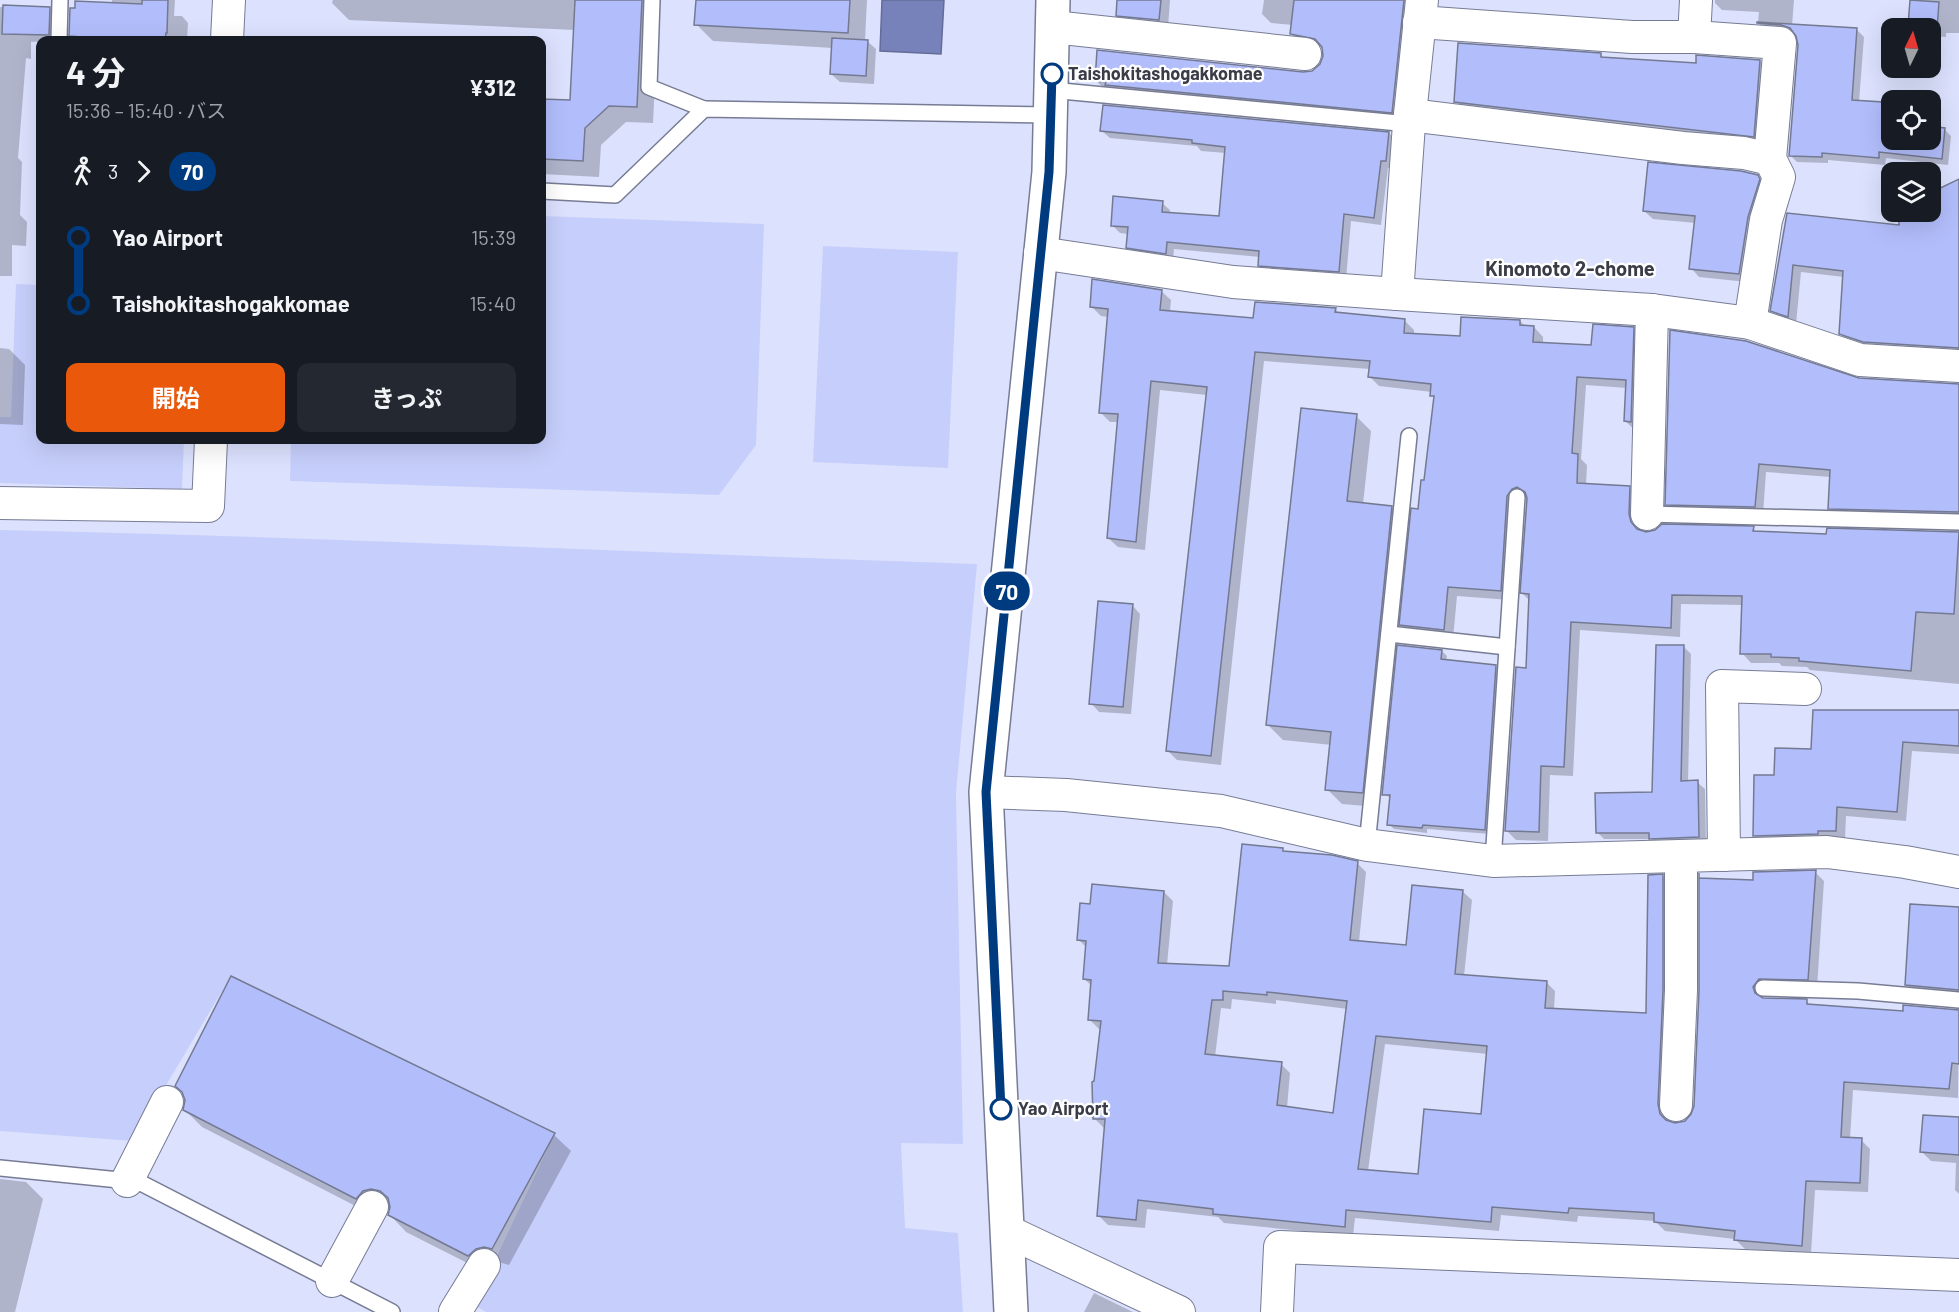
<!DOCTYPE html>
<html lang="ja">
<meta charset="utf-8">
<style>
:root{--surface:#171b24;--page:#242831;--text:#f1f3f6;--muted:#9ea1a6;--accent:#ea580c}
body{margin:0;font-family:Barlow,"Noto Sans JP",sans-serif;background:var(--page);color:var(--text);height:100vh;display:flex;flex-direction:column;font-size:22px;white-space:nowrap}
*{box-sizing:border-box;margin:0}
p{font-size:20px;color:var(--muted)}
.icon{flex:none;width:33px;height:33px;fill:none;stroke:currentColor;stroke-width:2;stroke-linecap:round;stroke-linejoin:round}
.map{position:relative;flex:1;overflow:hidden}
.panel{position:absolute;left:36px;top:36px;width:510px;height:408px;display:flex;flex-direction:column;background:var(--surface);border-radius:12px;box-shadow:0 6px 24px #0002}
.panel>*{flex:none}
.badge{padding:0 12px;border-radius:20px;font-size:21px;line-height:39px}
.needle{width:39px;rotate:5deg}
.buttons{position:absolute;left:1881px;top:18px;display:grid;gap:12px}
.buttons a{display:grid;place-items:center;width:60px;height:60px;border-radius:12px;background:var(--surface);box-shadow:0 6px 24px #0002;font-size:30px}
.map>.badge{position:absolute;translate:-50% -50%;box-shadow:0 0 0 3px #fff}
.legs{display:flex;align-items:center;gap:9px;height:66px;padding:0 30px;font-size:20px}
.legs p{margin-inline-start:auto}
.head{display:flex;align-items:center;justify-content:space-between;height:102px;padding:0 30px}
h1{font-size:33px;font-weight:700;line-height:45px}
.action{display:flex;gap:12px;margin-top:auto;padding:12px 30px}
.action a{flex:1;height:69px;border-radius:12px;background:var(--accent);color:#fff;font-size:24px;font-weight:700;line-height:69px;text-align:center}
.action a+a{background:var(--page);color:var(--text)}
ul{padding:0 30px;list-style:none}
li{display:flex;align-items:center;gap:21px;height:66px;font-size:22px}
li i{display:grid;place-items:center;width:9px;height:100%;margin:0 8px;background:currentColor}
li i::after{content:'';width:15px;height:15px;margin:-8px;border:4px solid;border-radius:50%;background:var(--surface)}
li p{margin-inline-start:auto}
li:first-child i{background:linear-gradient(#0000 50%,currentColor 0)}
li:last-child i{background:linear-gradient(currentColor 50%,#0000 0)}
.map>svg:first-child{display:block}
.green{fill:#c6cffb}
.water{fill:#7781ba;stroke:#656c98;stroke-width:1.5}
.shadow{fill:#0003;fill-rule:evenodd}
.building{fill:#b2befb;stroke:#747992;stroke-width:1.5;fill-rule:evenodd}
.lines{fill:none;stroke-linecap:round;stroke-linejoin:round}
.lane-casing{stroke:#777c94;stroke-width:18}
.street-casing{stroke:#777c94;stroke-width:34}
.primary-casing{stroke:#777c94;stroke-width:36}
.lane{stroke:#fff;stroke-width:15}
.street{stroke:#fff;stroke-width:32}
.primary{stroke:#fff;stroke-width:33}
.line-1-casing{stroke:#fff;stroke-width:14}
.line-1{stroke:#003b80;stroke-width:9}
.stop-1-dot{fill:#fff;stroke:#003b80;stroke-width:3}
.labels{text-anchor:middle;stroke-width:4.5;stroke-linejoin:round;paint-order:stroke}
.stop-label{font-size:18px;font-weight:bold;fill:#3a3c47;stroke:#fff;text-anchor:start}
.neighbourhood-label{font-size:20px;font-weight:bold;fill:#3a3c47;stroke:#fff}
</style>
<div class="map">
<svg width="1959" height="1312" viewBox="0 0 1959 1312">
<rect width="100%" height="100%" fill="#dce2fe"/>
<g class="green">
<polygon points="542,216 764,224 756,445 719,495 290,481 291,440 542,440"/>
<polygon points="823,246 958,252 948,468 813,462"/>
<polygon points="16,284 40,285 40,440 184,440 182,489 0,483 0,417 11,417"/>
<path d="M0,530c326,7 651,23 977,34l-21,229 7,351 -62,-1 4,85 53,5 5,79h-477l-12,-7 81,-172 -324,-157 -98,165 -133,-10z"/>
</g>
<polygon class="water" points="882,0 944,0 941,54 880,51"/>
<g class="shadow">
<polygon points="112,0 175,0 174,16 182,16 188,23 187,40 74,40 70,37 71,9 112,5"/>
<polygon points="333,0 659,0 653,123 626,122 601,145 599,177 542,174 542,101 572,102 575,30 349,20 332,3"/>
<polygon points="697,0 867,0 865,41 867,41 876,49 874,84 840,82 831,74 833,48 713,41 696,24"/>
<polygon points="1119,0 1170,0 1168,28 1126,24 1117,15"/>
<polygon points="1264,0 1412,0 1400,121 1105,89 1096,81 1313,72 1321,65 1324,57 1323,47 1300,43 1292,34 1293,25 1271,23 1262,14"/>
<polygon points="1715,0 1794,0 1792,26 1857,30 1864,37 1859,102 1883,104 1889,111 1888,123 1892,140 1930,140 1944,129 1951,136 1948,165 1886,158 1885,165 1828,160 1828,163 1797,162 1790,155 1799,44 1797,34 1790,31 1765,30 1758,23 1759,12 1722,10 1715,3"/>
<polygon points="1911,0 1959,0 1959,33 1946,33 1946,37 1930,36 1930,28 1912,28 1909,26"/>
<polygon points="0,7 49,9 57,16 56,40 31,42 31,59 26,58 18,158 22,162 20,215 27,222 26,246 12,245 12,276 0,276"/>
<polygon points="1600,54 1605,59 1697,65 1760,61 1764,66 1758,141 1460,106 1456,102"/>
<polygon points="1102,131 1389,133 1396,141 1393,168 1388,168 1381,225 1351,221 1346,279 1267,273 1260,265 1260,257 1174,249 1173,261 1135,255 1127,247 1128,234 1120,233 1112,225 1162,203 1170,210 1170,214 1220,217 1226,153 1201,151 1197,146 1110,138"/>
<polygon points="1757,176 1766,185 1747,282 1699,277 1691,268 1696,223 1653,219 1644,211"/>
<polygon points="1959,181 1959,355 1873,350 1848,342 1840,333 1844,277 1801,272 1796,324 1780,318 1772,310 1788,215 1901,227 1943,218"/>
<polygon points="1161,291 1171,300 1170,312 1255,320 1335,309 1340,314 1404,320 1414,330 1414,335 1462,337 1520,321 1526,327 1534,327 1543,337 1543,344 1593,347 1633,328 1642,338 1635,430 1625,421 1627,388 1586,385 1581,459 1587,465 1586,485 1629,488 1639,497 1638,525 1640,532 1647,533 1753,528 1758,533 1828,536 1959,533 1959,684 1810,670 1807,667 1782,666 1779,663 1751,663 1742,653 1743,605 1681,604 1680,637 1580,630 1573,776 1550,775 1548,841 1516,840 1506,830 1527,669 1530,601 1522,593 1527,496 1522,498 1510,600 1457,596 1453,639 1410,634 1401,625 1425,482 1435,398 1432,395 1432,392 1379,386 1370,377 1370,369 1264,361 1221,765 1177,760 1168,751 1207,395 1160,390 1145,550 1118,547 1108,538 1119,422 1110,422 1100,412 1109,317 1101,316 1092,307"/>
<polygon points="0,348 9,349 25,365 23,425 0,424"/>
<polygon points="1858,379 1959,385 1959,520 1837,516 1829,508 1831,477 1766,472 1763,514 1675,512 1667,504"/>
<polygon points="1356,416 1371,431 1363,504 1391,507 1406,522 1377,807 1342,804 1327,789 1332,745 1283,740 1268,725"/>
<polygon points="1132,605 1140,614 1131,714 1099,712 1091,703"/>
<polygon points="1684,647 1691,654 1688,782 1697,782 1705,789 1706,844 1658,845 1652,839 1604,839 1597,832 1654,794"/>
<polygon points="1442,651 1447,656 1446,661 1495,666 1501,671 1490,834 1427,829 1427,833 1394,829 1389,824 1392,799 1384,794"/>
<polygon points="1959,711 1959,754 1912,751 1906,821 1846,816 1845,840 1764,845 1755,835 1775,777 1812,751"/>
<path d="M1282,850l3,3 72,10 9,9 -7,70 48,5 55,-56 10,9 -8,76 82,6 9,9 -1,19 94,4 14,-138 10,9 -5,230 2,7 6,2 11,-2 7,-7 2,-9 5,-115 1,-114 2,3 51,2 61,-10 9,9 -7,107 -54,5 -1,6 44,2 6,5 92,6 55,-1 -1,87 -105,-8 -3,49 11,1 9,9 -2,43 -53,-2 -4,64 -66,-5 -10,-10 -70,-8 -10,-10 -77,-5 -1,6 -76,-7 -2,16 -144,-13 -2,18 -129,-13 -6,-6 -71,-8 -2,19 -37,-3 -10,-10 8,-87h-2l-10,-10 8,-89h-3l-10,-10 3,-33 -8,-7 3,-31 -9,-9 14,-34 72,-13 9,9 -6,64 64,2zM1232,999l44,5v-4l72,9 -14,106 -47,-7 3,-35 -9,-9 -66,-7 6,-49 10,1zM1385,1044l103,10 -5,62 -64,60 -51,-5z"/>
<polygon points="1959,914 1959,999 1916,994 1906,985"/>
<polygon points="231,978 554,1135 571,1151 509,1265 502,1263 493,1265 485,1272 406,1232 390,1215 391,1206 380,1208 373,1215 202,1127 185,1110"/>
<polygon points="1959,1119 1959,1194 1955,1190 1956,1163 1931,1161 1922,1152"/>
<polygon points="0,1179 26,1182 43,1199 15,1312 0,1312"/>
<polygon points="1094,1293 1133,1312 1084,1312"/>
</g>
<g class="building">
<polygon points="142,0 168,0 167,33 166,33 165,40 108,40 108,39 69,36 70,8 75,8 75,1 142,4"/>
<polygon points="575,0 642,0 637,107 609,106 585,128 583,161 542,159 542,99 570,100"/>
<polygon points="696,0 850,0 848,33 694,25"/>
<polygon points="1117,0 1161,0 1159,20 1116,16"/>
<polygon points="1294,0 1404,0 1392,113 1105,85 1106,82 1095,81 1097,50 1303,72 1312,71 1320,64 1323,56 1322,47 1315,39 1290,34"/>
<polygon points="1910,0 1939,2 1937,29 1908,26"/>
<polygon points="3,5 50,7 49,35 2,34"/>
<polygon points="1757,22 1857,28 1852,100 1883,102 1882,121 1892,122 1892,140 1930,140 1930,126 1945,128 1942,159 1879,152 1879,158 1822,153 1822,157 1789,156 1798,45 1796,36 1790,28 1781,25 1757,23"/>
<polygon points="832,38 868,40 866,76 830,74"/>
<polygon points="1458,43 1601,53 1601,57 1696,63 1696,55 1760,60 1754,137 1454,102"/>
<polygon points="1103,105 1389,132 1386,161 1381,161 1374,218 1344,214 1339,272 1258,266 1259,251 1167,242 1166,254 1126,248 1128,227 1111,226 1113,196 1163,201 1162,212 1219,216 1225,147 1192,143 1192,140 1100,131"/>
<polygon points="1648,162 1741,171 1758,175 1760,179 1748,217 1739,274 1689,269 1695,216 1643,211"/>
<polygon points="1959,179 1959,348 1863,342 1839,334 1843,271 1793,265 1788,317 1770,311 1787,213 1899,225 1899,215 1930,216 1930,193"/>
<polygon points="1092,279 1162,290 1160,310 1253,318 1255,302 1336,308 1335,312 1405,319 1404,333 1460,336 1461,317 1520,320 1520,325 1534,326 1533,342 1591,345 1593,324 1634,327 1631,422 1624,421 1626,380 1577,377 1572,453 1578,454 1577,483 1630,486 1629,514 1631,522 1637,529 1646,532 1655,530 1662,524 1754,526 1753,531 1826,534 1827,528 1959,532 1954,614 1916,612 1911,671 1799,661 1799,658 1771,657 1771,654 1740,654 1742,596 1672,595 1671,628 1571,622 1564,767 1541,766 1539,832 1505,831 1516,667 1526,668 1529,594 1520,593 1527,498 1525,492 1517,487 1512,489 1507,496 1501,591 1448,587 1444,630 1399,625 1411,508 1418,509 1421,480 1424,480 1434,396 1430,396 1431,384 1368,377 1370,361 1255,352 1211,756 1166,751 1207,387 1151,381 1136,542 1107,538 1118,414 1099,413 1108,309 1090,307"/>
<polygon points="1670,330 1746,341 1859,378 1959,384 1959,512 1828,509 1830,470 1759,464 1755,507 1665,505"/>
<polygon points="1301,408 1357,414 1347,501 1392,506 1363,793 1325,790 1331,732 1266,725"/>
<polygon points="1098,601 1133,604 1123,707 1089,704"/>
<polygon points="1397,645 1442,650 1441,659 1496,665 1485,830 1423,825 1422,828 1387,825 1390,795 1382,795"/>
<polygon points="1656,645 1684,645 1681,781 1698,780 1699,837 1649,839 1649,833 1596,833 1595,793 1652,792"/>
<polygon points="1813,710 1959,710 1959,746 1903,742 1897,812 1837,807 1836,831 1818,831 1818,834 1753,836 1754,775 1774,775 1775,748 1811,749"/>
<path d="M1242,844l41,4v3l49,4 26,6 -8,79 56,5 6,-60 51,5 -8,84 92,7 -2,27 101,5 2,-138 15,-1v116l-5,114 2,10 6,6 9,3 10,-2 6,-7 3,-8 5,-115v-118v5l54,2v-8l63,-2 -8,110 -49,-1 -6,8 2,6 8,5 44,1v5l96,7v-6l56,5v54l-7,-1 -3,26 -105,-7 -3,55 21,1 -2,45 -54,-2 -4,65 -68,-6 1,-9 -81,-9v-9l-85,-5 -1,5 -76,-6 -1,15 -145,-12 -1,17 -132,-13v-5l-75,-9 -2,20 -39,-4 8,-97h-12l-1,-37 2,-1 7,-60 -13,-1 3,-40 -8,-1 3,-38 -9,-1 3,-37 10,1 2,-20 72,7 -6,72 71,3zM1223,991l44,4v-3l80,9 -14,112 -56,-8 5,-43 -77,-8 7,-54h11zM1376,1036l111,10 -6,68 -57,-5 -6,65 -60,-5z"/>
<polygon points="1910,904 1959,907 1959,990 1905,985"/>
<polygon points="231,976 555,1133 492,1249 484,1247 476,1249 468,1256 388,1215 390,1207 388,1198 380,1191 371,1189 363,1191 356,1199 183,1110 185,1100 182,1092 175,1086"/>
<polygon points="1923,1115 1959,1117 1959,1155 1920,1152"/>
</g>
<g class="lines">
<defs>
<g id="lane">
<polyline points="652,0 649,87 704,109"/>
<polyline points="59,40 60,0"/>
<polyline points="1051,90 1409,124"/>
<polyline points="542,191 615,195 704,109 1051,115"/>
<polyline points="1647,514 1959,522"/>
<polyline points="1389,634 1507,647"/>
<polyline points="1367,845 1409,436"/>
<polyline points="1493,861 1517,497"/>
<polyline points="1763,988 1858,991 1959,1000"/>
<polyline points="0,1168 139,1182 392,1312"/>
</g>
<g id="street">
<polyline points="1419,22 1632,37 1694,37 1780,43 1770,159 1779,177 1766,220 1750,323"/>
<polyline points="1053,27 1305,54"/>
<polyline points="1694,37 1696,0"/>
<polyline points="227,40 229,0"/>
<polyline points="1410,115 1683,148 1744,153 1770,159"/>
<polyline points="1040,253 1233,282 1397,294 1652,310 1750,323 1860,360 1959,366"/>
<polyline points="1397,294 1409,124 1422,0"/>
<polyline points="0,503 208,506 211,440"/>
<polyline points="1647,514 1652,310"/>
<polyline points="986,792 1066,795 1221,811 1367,845 1493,861 1827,852 1905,862 1959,872"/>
<polyline points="1724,855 1722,686 1805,689"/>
<polyline points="1676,1105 1681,990 1681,856"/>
<polyline points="127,1181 167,1102"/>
<polyline points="1007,1231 1179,1312"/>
<polyline points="332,1281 372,1207"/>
<polyline points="455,1312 484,1265"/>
<polyline points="1277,1312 1280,1247 1959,1275"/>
</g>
<polyline id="primary" points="1011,1312 986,792 1049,172 1053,0"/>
</defs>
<use href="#lane" class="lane-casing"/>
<use href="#street" class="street-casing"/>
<use href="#primary" class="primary-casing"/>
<use href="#lane" class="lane"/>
<use href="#street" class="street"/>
<use href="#primary" class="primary"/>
</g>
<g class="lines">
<defs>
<polyline id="line-1" points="1001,1109 986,792 1049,172 1052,74"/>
</defs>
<use href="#line-1" class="line-1-casing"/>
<use href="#line-1" class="line-1"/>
</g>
<g class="stop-1-dot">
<circle cx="1052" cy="74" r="10"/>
<circle cx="1001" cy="1109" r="10"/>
</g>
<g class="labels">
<g class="stop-label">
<text x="1068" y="80">Taishokitashogakkomae</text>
<text x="1018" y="1115">Yao Airport</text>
</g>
<g class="neighbourhood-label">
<text x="1570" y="276">Kinomoto 2-chome</text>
</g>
</g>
</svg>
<div class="buttons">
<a><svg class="needle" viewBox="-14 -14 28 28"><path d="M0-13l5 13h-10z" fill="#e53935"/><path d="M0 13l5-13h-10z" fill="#9ea1a6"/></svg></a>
<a><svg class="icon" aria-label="locate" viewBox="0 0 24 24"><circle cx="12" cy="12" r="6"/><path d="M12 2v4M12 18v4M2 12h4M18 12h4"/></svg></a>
<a><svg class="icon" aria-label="layers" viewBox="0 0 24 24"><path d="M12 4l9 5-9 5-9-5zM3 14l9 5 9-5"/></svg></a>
</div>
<b class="badge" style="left:1007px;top:591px;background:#003b80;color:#fff">70</b>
<section class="panel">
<div class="head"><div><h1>4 分</h1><p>15:36 – 15:40 · バス</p></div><b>¥312</b></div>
<div class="legs"><svg class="icon" aria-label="walk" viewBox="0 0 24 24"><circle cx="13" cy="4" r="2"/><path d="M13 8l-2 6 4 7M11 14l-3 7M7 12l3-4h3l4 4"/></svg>3<svg class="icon" aria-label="forward" viewBox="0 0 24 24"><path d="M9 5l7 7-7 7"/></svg><b class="badge" style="background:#003b80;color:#fff">70</b></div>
<ul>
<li><i style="color:#003b80"></i><b>Yao Airport</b><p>15:39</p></li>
<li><i style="color:#003b80"></i><b>Taishokitashogakkomae</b><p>15:40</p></li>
</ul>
<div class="action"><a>開始</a><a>きっぷ</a></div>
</section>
</div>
